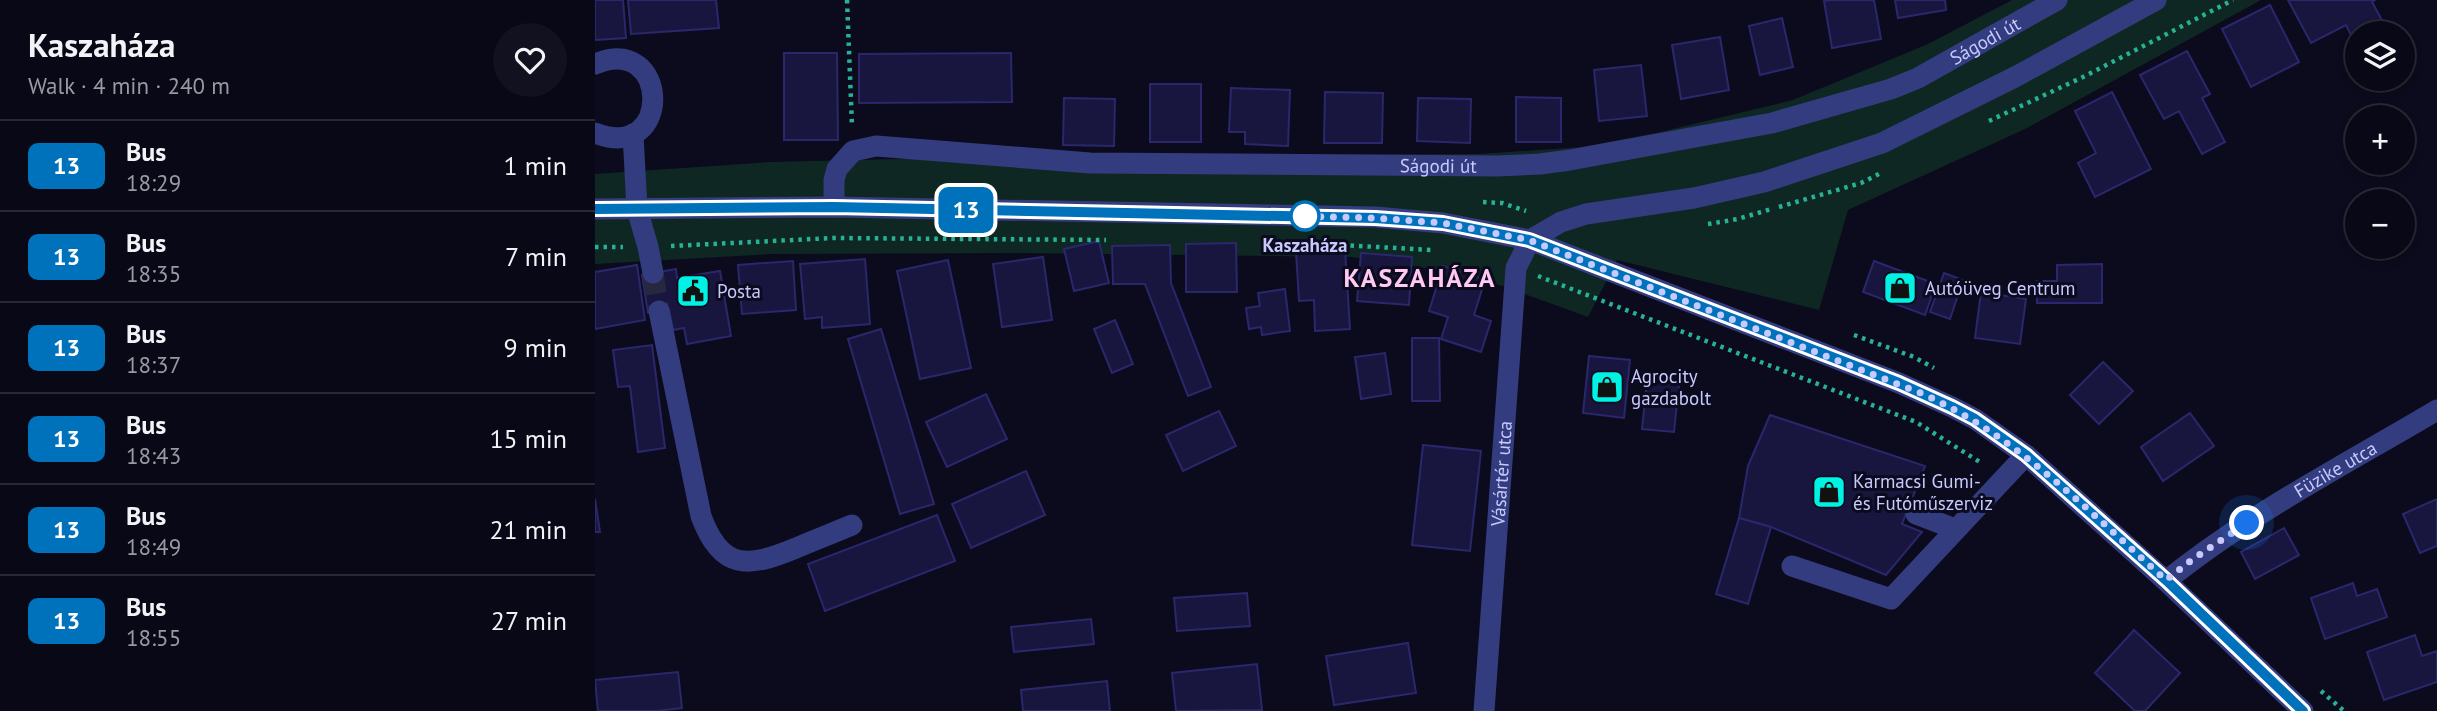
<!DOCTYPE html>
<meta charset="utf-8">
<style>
:root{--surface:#080816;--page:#11111f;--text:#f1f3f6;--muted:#989aa1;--line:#292935}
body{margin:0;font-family:"PT Sans",sans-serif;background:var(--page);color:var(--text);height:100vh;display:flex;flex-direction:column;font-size:26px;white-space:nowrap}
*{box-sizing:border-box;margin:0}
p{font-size:23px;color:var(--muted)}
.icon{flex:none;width:38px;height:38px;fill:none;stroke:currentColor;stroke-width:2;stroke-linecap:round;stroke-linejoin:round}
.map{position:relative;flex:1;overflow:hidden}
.drawer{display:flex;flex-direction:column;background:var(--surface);width:595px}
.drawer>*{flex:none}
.badge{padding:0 14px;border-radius:10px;font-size:24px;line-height:46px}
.controls{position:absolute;left:1750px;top:21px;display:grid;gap:14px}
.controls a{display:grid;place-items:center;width:70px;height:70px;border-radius:50%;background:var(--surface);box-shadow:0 4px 10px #0003,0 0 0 2px var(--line);font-size:35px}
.you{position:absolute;width:35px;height:35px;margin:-18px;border:5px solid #fff;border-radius:50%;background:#1a73e8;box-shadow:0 0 0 10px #1a73e833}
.map>.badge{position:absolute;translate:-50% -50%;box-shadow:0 0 0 4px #fff}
.round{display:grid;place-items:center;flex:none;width:74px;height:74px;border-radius:37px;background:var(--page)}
.headline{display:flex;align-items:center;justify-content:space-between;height:119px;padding:0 28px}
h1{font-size:33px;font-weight:700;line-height:52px}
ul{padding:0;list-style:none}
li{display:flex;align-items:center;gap:21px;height:91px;padding:0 28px;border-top:2px solid var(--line)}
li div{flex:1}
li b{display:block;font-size:26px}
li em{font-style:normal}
li .badge{min-width:77px;font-weight:700;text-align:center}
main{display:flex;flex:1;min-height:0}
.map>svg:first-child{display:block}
.green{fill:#0e2722}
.building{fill:#18163f;stroke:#2a276c;stroke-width:2}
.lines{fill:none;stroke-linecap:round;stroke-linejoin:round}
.minor-tunnel{stroke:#27283f;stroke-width:21;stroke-dasharray:21 10;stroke-linecap:butt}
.path{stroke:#28b295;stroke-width:4.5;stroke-dasharray:3.5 5;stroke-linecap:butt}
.minor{stroke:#333c7e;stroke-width:21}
.line-casing{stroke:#fff;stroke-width:16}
.line{stroke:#0072bc;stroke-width:10}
.walk{stroke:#c7c9ff;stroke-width:7;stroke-dasharray:0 12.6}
.stop-dot{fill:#fff;stroke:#0072bc;stroke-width:3.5}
.labels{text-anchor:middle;stroke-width:6;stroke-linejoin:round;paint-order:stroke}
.street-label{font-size:19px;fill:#c7c9ff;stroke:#0b0b1d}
.stop-label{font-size:19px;font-weight:bold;fill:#c7c9ff;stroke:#0b0b1d}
.poi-label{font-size:19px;fill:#c7c9ff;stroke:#0b0b1d;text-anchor:start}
.district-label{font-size:26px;font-weight:bold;letter-spacing:2px;fill:#ffc9f4;stroke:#0b0b1d}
</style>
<main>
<section class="drawer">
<div class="headline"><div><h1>Kaszaháza</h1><p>Walk · 4 min · 240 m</p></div><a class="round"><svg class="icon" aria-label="heart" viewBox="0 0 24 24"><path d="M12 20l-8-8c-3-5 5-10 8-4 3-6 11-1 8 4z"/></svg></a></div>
<ul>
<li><span class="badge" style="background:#0072bc;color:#fff">13</span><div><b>Bus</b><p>18:29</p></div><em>1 min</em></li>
<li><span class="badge" style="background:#0072bc;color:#fff">13</span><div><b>Bus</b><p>18:35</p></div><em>7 min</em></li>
<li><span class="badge" style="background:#0072bc;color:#fff">13</span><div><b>Bus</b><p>18:37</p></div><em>9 min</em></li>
<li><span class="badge" style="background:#0072bc;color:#fff">13</span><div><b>Bus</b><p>18:43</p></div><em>15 min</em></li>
<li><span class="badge" style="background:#0072bc;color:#fff">13</span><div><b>Bus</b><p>18:49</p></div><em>21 min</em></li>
<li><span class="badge" style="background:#0072bc;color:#fff">13</span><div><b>Bus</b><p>18:55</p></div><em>27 min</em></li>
</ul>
</section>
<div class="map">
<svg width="1842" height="711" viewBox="0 0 1842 711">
<rect width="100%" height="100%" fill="#0b0b1d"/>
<polygon class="green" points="1417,0 1666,0 1430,129 1253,210 1224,310 1022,260 993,317 908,286 838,269 757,257 427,253 176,254 0,264 0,174 175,162 433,156 884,154 987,147 1061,133 1198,100 1333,44"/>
<g class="building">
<polygon points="0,0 28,0 31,38 0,40"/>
<polygon points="33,0 121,0 124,28 36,34"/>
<polygon points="1236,0 1279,0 1286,39 1237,48 1229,1"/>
<polygon points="1300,0 1350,0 1351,10 1303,18"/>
<polygon points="1693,0 1780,0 1777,2 1794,33 1762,33 1762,47 1751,25 1716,43"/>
<polygon points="1675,5 1704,62 1656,87 1627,29"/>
<polygon points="1187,18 1198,67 1165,75 1154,26"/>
<polygon points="1125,37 1134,90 1086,99 1077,45"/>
<polygon points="1592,51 1615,94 1607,98 1630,142 1607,154 1584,111 1569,119 1545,75"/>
<polygon points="189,53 242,53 243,140 189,140"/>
<polygon points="416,53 417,102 264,103 264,54"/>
<polygon points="1046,65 1052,116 1004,121 999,70"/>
<rect x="555" y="84" width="51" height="58"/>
<polygon points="636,88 695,90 693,146 650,144 650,132 634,132"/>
<polygon points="730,92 788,93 787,143 729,143"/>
<polygon points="1517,92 1556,169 1500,197 1483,163 1501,153 1480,111"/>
<polygon points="921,97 966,98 966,142 921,142"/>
<polygon points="469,98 520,99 519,146 468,145"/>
<polygon points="823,98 876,99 875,143 822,141"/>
<polygon points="504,241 514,283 479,291 469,249"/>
<polygon points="641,243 642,292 591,292 591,244"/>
<polygon points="575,245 576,283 616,387 593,396 550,284 518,284 517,246"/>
<polygon points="750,249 755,329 720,331 719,300 704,301 701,252"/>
<polygon points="766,253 817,257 814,305 762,301"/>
<polygon points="448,257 457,320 407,327 398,264"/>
<polygon points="270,259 275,324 227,328 227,317 210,319 205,264"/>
<polygon points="353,260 376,368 325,379 302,271"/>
<polygon points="198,261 201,310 147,314 143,265"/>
<polygon points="1279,261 1341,284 1330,315 1268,292"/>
<polygon points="1507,264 1507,303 1442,303 1442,281 1462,281 1462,265"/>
<polygon points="42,265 50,320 0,329 0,272"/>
<polygon points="848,266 890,280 879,315 896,321 886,352 846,339 853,317 834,311"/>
<polygon points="81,269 82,278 125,271 136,336 92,344 89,328 78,330 74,309 53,313 47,275"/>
<polygon points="1349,273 1368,280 1355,319 1335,312"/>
<polygon points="690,289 695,331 667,335 666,327 654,329 651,308 665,306 663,293"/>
<polygon points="1386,292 1431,299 1425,344 1380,338"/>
<polygon points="520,320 538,364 517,373 499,329"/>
<polygon points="286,329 339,504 305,514 253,339"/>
<polygon points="817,338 844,338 845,401 817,401"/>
<polygon points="57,345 70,448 43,452 35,386 23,387 18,350"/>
<polygon points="790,353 796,394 766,399 760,357"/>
<polygon points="994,356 1035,360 1029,418 988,413"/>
<polygon points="1508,362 1538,391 1504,424 1475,395"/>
<polygon points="1052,381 1084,384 1079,432 1047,429"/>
<polygon points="391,394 412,439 352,467 331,422"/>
<polygon points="624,411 641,446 588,471 571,435"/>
<polygon points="1595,413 1619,446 1568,481 1546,447"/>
<polygon points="1175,415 1330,466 1307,524 1327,532 1291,575 1176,527 1144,518 1153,466"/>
<polygon points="828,445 886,451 875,551 817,545"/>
<polygon points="431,471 450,515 376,548 357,504"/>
<polygon points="0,499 5,532 0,532"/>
<polygon points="1842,499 1842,546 1825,553 1808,514"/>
<polygon points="342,515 360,561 230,611 213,564"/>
<polygon points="1144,518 1176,527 1153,604 1121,594"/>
<polygon points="1689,528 1704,555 1660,579 1646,552"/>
<polygon points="1758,583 1762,596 1782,589 1792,617 1730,639 1716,598"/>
<polygon points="652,593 655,626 582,631 579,598"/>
<polygon points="496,619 499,644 419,652 416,627"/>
<polygon points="1539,630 1585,673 1550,711 1540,711 1500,673"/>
<polygon points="1820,635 1827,656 1842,651 1842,682 1789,700 1772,652"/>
<polygon points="813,643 821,693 739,705 731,656"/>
<polygon points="662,664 667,710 581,711 577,673"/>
<polygon points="83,672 87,708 61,711 3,711 0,680"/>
<polygon points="512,681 515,711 428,711 426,690"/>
</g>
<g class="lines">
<polyline class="minor-tunnel" points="58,273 64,311"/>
<g class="path">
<polyline points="252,0 257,126"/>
<polyline points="1394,121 1488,77 1638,0"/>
<polyline points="888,202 907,203 931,211"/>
<polyline points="1184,207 1266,183 1288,172"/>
<polyline points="1113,224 1143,219 1176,209"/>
<polyline points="747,245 836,250"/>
<polyline points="76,246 238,238 511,240"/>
<polyline points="0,247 28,247"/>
<polyline points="943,276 1321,422 1388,464"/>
<polyline points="1259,335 1319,357 1339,368"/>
<polyline points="1726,691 1749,711"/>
</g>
<g class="minor">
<path d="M0,64c75,-32 79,100 0,69"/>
<polyline points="38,134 42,209 53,247 58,273"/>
<path id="s1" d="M239,207v-27l3,-11 16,-18 23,-5 214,17 407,3 43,-2 30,-4 202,-37 119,-34 27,-11 139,-78"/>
<polyline points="0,209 239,207 780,217 848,223 935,240 1304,383 1357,407 1380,419 1431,455 1571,581 1708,711"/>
<polyline points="935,240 966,222 991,214 1099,198 1169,182 1287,143 1420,77 1561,0"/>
<path d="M64,311l42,205c20,55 47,52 95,32 18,-8 37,-15 56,-23"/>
<polyline points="1321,514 1360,529"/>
<polyline points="1197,566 1296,599 1431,455"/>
<path id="s2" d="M1571,581c83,-67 180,-117 271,-171"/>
<path id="s3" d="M889,711l32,-443 14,-28"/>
</g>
</g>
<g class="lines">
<defs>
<polyline id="line" points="0,209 239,207 780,218 848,223 934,240 1304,383 1357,407 1380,419 1431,455 1571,580 1708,711"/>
</defs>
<use href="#line" class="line-casing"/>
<use href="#line" class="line"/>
<path class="walk" d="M710,216h-11l81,2 68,5 86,17 394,154c95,43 166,118 243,186l27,-21 54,-36"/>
</g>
<defs>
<symbol id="shop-square" viewBox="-11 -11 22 22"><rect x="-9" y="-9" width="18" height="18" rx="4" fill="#00f2e5" stroke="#0b0b1d"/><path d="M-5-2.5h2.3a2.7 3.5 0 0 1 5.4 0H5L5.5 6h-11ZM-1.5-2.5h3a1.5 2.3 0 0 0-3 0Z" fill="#111"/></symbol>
<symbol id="civic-square" viewBox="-11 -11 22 22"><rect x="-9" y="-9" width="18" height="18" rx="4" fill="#00f2e5" stroke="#0b0b1d"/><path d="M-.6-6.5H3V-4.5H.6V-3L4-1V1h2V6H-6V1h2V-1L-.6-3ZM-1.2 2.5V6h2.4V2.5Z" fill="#111"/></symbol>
</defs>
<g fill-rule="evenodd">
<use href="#shop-square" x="1286" y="269" width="38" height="38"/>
<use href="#civic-square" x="79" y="272" width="38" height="38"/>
<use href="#shop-square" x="993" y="368" width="38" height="38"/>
<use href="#shop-square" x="1215" y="473" width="38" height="38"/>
</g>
<circle class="stop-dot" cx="710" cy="216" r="14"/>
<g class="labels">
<g class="street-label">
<text dy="7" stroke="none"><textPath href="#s1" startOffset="1216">Ságodi út</textPath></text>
<text dy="7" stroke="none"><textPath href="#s1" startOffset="649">Ságodi út</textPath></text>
<text dy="7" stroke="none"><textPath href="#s2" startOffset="203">Füzike utca</textPath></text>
<text dy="7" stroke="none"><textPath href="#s3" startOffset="238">Vásártér utca</textPath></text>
</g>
<g class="stop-label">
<text x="710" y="252">Kaszaháza</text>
</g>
<g class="poi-label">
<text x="1330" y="295">Autóüveg Centrum</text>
<text x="122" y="298">Posta</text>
<text x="1036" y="383">Agrocity<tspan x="1036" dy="22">gazdabolt</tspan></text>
<text x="1258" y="488">Karmacsi Gumi-<tspan x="1258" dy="22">és Futóműszerviz</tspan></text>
</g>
<g class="district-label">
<text x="825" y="287">KASZAHÁZA</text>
</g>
</g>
</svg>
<div class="controls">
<a><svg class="icon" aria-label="layers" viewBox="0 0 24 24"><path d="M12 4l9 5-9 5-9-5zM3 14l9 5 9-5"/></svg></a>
<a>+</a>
<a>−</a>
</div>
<div class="you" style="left:1652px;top:523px"></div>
<b class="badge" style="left:371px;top:210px;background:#0072bc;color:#fff">13</b>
</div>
</main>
